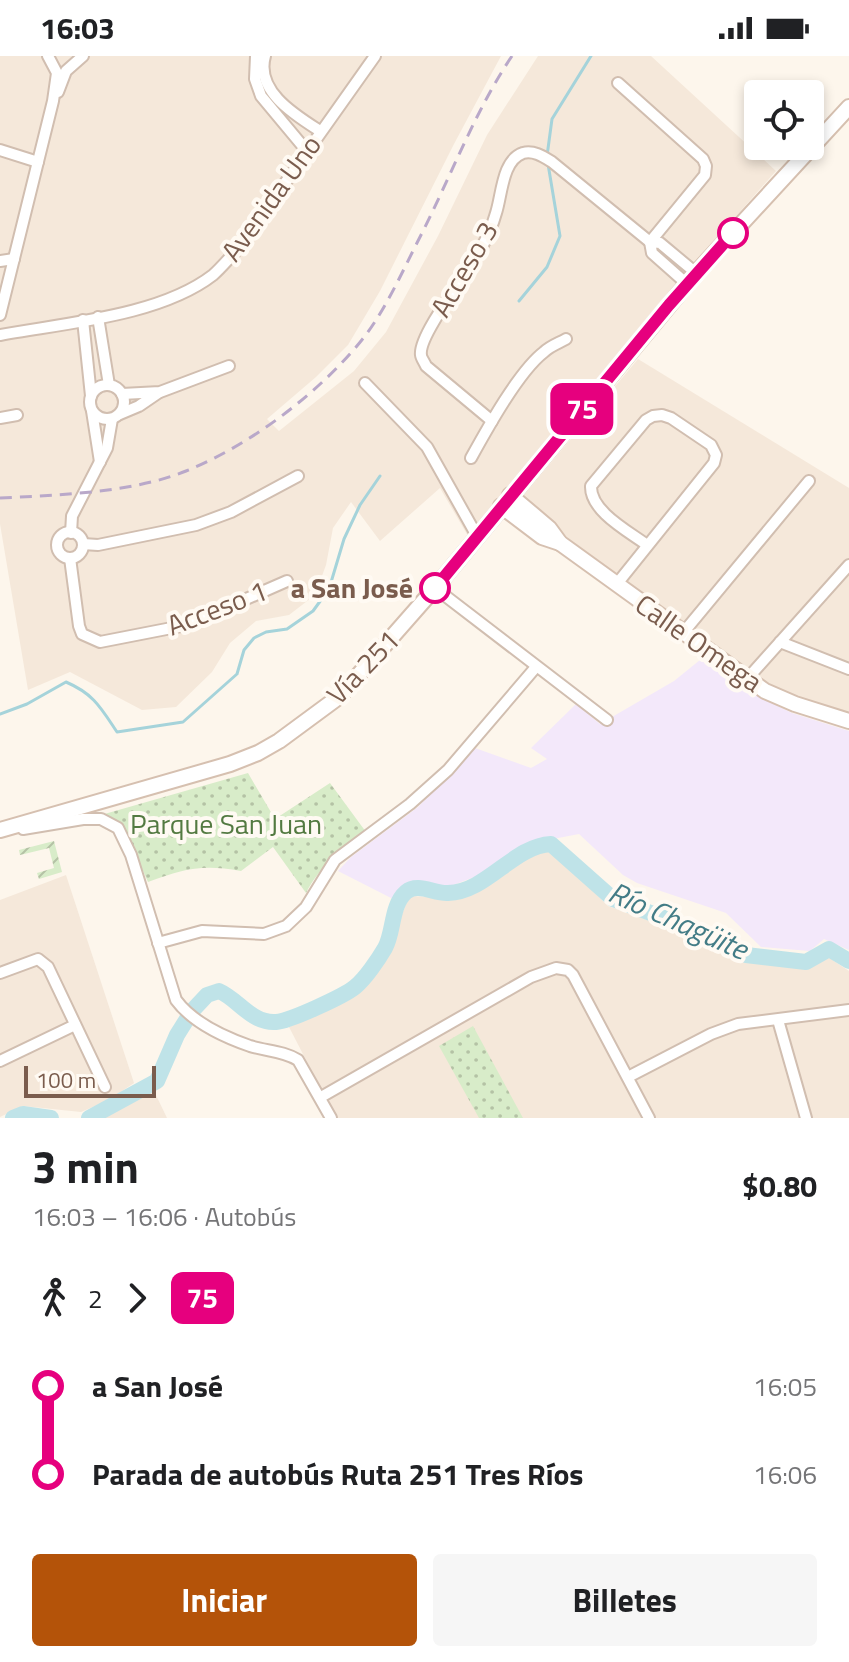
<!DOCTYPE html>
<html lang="es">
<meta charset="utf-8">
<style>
:root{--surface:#fff;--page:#f6f6f6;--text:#202124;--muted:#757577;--accent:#b45309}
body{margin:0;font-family:"Titillium Web",sans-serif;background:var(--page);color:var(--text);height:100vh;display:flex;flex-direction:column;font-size:30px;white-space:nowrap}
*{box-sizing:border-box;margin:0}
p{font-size:26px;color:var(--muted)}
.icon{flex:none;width:44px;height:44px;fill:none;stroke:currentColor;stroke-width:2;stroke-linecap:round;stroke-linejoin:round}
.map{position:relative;height:1062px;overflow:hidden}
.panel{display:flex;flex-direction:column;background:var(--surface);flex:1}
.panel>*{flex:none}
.badge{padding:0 16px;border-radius:12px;font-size:28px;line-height:52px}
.buttons{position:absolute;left:744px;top:24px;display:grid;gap:16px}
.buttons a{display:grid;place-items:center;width:80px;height:80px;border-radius:8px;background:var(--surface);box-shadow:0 4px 12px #0003;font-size:40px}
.scale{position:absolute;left:24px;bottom:20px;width:132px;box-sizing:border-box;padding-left:8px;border:4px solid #7a5c4d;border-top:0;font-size:22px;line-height:28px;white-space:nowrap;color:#7a5c4d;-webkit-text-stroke:6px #fffaf3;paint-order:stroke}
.map>.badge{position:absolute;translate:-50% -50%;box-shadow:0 0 0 4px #fff}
.legs{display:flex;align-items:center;gap:12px;height:88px;padding:0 32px;font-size:26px}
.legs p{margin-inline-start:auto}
.headline{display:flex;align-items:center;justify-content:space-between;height:136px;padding:0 32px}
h1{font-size:44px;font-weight:700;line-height:60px}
.button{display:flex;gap:16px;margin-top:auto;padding:16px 32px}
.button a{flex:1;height:92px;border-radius:8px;background:var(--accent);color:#fff;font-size:32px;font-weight:700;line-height:92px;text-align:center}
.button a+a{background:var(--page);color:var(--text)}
ul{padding:0 32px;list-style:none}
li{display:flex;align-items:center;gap:28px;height:88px;font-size:30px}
li i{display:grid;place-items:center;width:12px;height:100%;margin:0 10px;background:currentColor}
li i::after{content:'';width:20px;height:20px;margin:-10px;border:6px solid;border-radius:50%;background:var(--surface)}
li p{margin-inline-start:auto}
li:first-child i{background:linear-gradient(#0000 50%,currentColor 0)}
li:last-child i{background:linear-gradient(currentColor 50%,#0000 0)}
.status{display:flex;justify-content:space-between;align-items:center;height:56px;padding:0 40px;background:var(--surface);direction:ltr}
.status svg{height:22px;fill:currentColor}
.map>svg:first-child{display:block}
.residential{fill:#f5e8da}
.education{fill:#f3e8fa}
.park{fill:url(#park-dots)}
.garden{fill:url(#garden-furrows)}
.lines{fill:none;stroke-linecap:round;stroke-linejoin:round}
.stream{stroke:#a5d3da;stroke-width:3}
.river{stroke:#bfe3e8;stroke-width:16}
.street-casing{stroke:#d1beb0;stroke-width:14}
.secondary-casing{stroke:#d6c0b0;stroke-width:18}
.street{stroke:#fff;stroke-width:10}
.secondary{stroke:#fff;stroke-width:14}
.rail{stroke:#b9a8c9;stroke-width:3;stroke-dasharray:12 8;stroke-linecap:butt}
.line-1-casing{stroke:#fff;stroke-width:18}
.line-1{stroke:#e6007e;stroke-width:12}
.stop-1-dot{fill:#fff;stroke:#e6007e;stroke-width:4}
.labels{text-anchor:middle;stroke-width:8;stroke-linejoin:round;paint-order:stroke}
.street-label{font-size:28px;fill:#7a5c4d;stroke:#fffaf3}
.stop-label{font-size:28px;font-weight:bold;fill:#7a5c4d;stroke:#fffaf3;text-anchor:end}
.park-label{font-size:28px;fill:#537a41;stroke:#fffaf3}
.water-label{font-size:30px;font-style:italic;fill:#437c86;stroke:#fffaf3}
</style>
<div class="status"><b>16:03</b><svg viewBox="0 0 49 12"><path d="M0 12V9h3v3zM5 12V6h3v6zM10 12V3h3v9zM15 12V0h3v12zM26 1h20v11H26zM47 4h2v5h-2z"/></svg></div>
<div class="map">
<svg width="849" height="1062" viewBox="0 0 849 1062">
<defs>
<pattern id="park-dots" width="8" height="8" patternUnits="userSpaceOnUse" patternTransform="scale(2)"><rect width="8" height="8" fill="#d8ecc9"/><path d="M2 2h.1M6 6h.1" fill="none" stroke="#b4c2a5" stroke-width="1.8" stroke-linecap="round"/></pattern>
<pattern id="garden-furrows" width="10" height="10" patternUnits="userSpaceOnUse" patternTransform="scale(2)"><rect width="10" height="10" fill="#d8ecc9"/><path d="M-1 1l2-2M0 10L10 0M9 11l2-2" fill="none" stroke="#b4c2a5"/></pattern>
</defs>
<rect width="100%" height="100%" fill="#fdf6ec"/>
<g class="residential">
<polygon points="0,0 501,0 454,88 380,235 348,289 316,321 267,363 279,375 354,315 386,276 438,180 487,79 538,0 651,0 776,115 700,201 468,480 440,432 380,485 351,446 333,472 326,509 315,539 289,559 256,565 230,587 212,616 176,651 142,654 70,616 28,634 0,468"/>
<polygon points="638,303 849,432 849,656 792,640 760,622 589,501 523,440"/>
<polygon points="543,793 552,794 608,850 720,890 740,904 802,913 828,901 849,915 849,1062 336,1062 289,971 356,936 388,895 409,840 457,842 497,822"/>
<polygon points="66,819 134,1027 107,1045 81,1056 23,1050 0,1061 0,844"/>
<polygon points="154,1035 167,1062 101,1062 117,1054"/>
</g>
<polygon class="education" points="700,604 748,635 792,657 849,675 849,894 824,883 810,895 761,891 726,857 637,827 623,819 579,778 527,788 477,820 448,831 413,828 402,834 395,844 338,815 351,801 418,751 475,692 531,712 547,703 531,692 576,648 600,668 674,625"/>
<g class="park">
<path d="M248,717l27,46 55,-36 36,49c-25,17 -46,34 -60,61l-33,-46 -32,24c-40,-7 -57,-2 -93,11l-25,-56 -7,-6 -15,-5z"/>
<polygon points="473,970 523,1062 479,1062 439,990"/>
</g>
<polygon class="garden" points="54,785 62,816 39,823 37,817 54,812 49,792 20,799 19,794"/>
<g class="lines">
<g class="stream">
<polyline points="547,100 552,63 591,0"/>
<polyline points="519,245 547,211 560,180 548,108"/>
<path d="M0,658l27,-10 39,-22c28,12 35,26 51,50l66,-10 54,-48 7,-24 10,-12 12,-6 21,-3 26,-18 16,-22 15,-50 16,-34 20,-29"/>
</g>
<g class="river">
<polyline points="13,1062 23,1058 51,1062"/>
<path d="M89,1062l68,-37 20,-46 15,-24 15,-16 12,-4c19,8 33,33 57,31 14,-1 68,-26 79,-35 10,-8 23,-27 30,-39 9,-16 6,-43 21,-56 12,-10 28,2 42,1 39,-1 65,-47 103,-49l62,55 110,41 23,15 60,7 23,-13 20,12"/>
</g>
<defs>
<g id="street">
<polyline points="256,0 255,23 261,40 306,94"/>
<path d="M265,0c-10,35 30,59 55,75"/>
<polyline points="618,27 703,103 706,110 705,119 650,186"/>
<polyline points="58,36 66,15 83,0"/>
<polyline points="0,94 38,106"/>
<polyline points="650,186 652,197 687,228"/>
<polyline points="0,205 14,203"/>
<polyline points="0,259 53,45 57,17 48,0"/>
<polyline points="98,261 109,329"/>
<polyline points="83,264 91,340"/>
<path d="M0,279c65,-12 160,-19 213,-60 9,-8 17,-18 26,-27l136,-192"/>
<polyline points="365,327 427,391 477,480"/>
<circle cx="107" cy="346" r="17"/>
<polyline points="122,338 160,336 229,310"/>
<polyline points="92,355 100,406"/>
<polyline points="120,358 139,350 158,337"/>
<polyline points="0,362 17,359"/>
<path d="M492,365l-66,-55c-1,-3 -5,-8 -5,-11 -3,-19 43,-77 55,-97 8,-14 16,-30 20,-45 6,-18 6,-53 27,-60 11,-3 21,4 29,9l98,80 10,1 36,30"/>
<path d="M471,402c16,-29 48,-87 73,-106 6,-6 15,-9 22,-13"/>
<circle cx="70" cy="489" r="13"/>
<polyline points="71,477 72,460 107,392 112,363"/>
<polyline points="83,488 98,489 196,469 231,456 298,420"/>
<polyline points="70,502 79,570 82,578 100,586 187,569 287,525"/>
<path d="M616,529l98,-122 2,-8 -5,-10 -40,-27 -9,-3 -9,1 -7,4 -55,66c-1,25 37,45 56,59"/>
<polyline points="435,532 607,664"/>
<polyline points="683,577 809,425"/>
<polyline points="780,586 849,613"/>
<polyline points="747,623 849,509"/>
<path d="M23,773l60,-10h18l17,9 13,27 45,145c17,23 48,37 74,46 16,5 34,5 48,14l33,58"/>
<polyline points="158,887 202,875 264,878 286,870 306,851 335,804 410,748 448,714 536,611"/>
<polyline points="0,917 38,903 48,911 105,1031"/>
<polyline points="778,964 806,1062"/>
<polyline points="0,1005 75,969"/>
<polyline points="628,1021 711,978 738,968 849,954"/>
<polyline points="321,1041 531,921 556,912 568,914 573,919 649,1062"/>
</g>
<g id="secondary">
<polyline points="510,439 549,472 560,487 765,635 795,648 849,665"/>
<polyline points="501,450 542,481 560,487"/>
<polyline points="0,774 230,708 258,697 279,685 340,640 435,532 696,217 849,51"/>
</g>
</defs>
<use href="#street" class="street-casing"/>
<use href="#secondary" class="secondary-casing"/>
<use href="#street" class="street"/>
<use href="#secondary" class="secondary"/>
<path class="rail" d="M0,442c58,-3 132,-5 186,-27 65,-26 136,-80 179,-135 22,-29 39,-68 56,-101 30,-59 54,-124 91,-179"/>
</g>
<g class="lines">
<defs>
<polyline id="line-1" points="435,532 669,249 733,177"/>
</defs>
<use href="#line-1" class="line-1-casing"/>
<use href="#line-1" class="line-1"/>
</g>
<g class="stop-1-dot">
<circle cx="733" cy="177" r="14"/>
<circle cx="435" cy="532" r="14"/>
</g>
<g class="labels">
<g class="street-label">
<text transform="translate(271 142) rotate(-54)" y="10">Avenida Uno</text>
<text transform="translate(464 213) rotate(-60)" y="10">Acceso 3</text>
<text transform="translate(217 552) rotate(-21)" y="10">Acceso 1</text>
<text transform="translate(699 587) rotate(35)" y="10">Calle Omega</text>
<text transform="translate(363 611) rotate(-46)" y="10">Vía 251</text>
</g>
<g class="stop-label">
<text x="413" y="542">a San José</text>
</g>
<g class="park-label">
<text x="226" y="778">Parque San Juan</text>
</g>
<g class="water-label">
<text transform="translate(678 865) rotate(24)" y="10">Río Chagüite</text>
</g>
</g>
</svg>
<div class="buttons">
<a><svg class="icon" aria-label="locate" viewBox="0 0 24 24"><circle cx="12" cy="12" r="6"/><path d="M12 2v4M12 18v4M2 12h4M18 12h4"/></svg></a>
</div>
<div class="scale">100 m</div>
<b class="badge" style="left:582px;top:353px;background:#e6007e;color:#fff">75</b>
</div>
<section class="panel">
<div class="headline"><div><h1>3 min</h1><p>16:03 – 16:06 · Autobús</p></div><b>$0.80</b></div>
<div class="legs"><svg class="icon" aria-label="walk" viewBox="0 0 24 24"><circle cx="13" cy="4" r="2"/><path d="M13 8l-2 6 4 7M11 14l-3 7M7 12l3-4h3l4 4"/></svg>2<svg class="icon" aria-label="forward" viewBox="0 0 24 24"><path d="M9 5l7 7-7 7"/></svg><b class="badge" style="background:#e6007e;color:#fff">75</b></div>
<ul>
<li><i style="color:#e6007e"></i><b>a San José</b><p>16:05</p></li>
<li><i style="color:#e6007e"></i><b>Parada de autobús Ruta 251 Tres Ríos</b><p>16:06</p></li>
</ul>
<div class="button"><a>Iniciar</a><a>Billetes</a></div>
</section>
